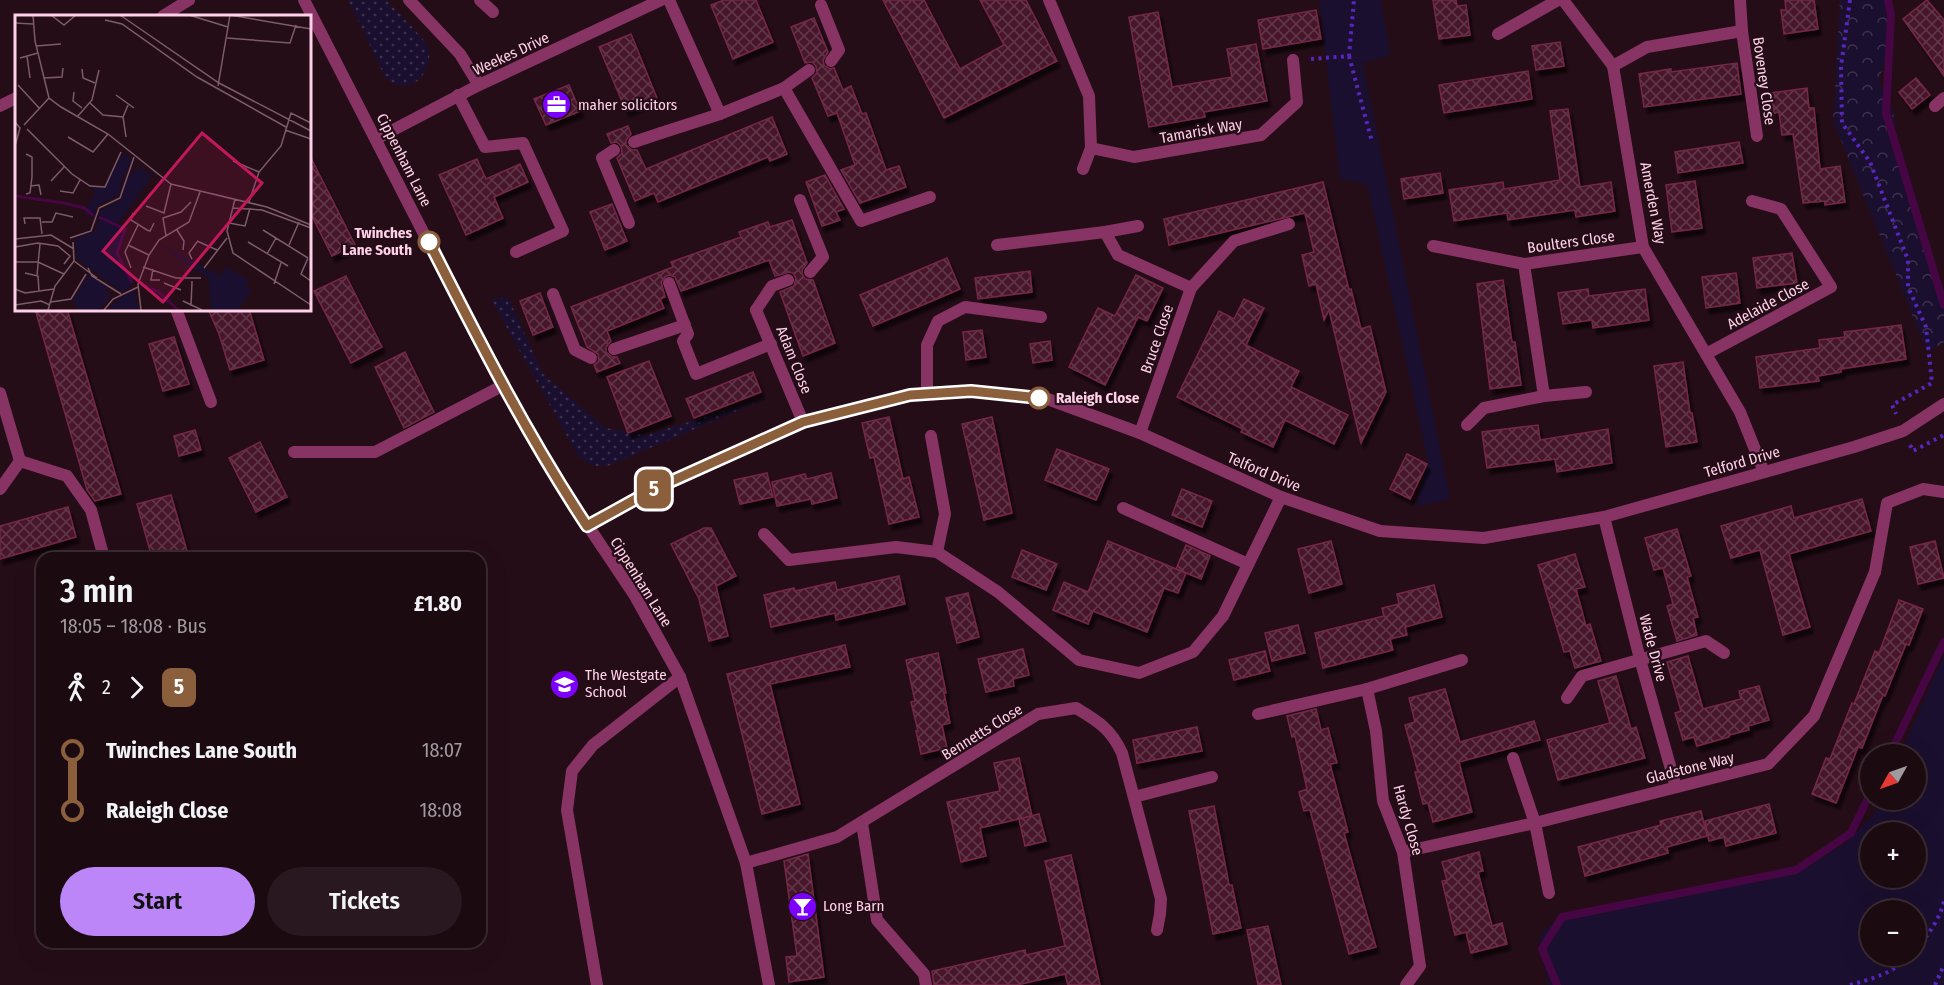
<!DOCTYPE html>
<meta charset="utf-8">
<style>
:root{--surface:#1c0a11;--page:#29181f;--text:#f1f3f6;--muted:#a09a9f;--line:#3a2b31;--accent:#bc86f9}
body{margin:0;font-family:"Fira Sans Condensed",sans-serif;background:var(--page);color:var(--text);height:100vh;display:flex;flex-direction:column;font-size:22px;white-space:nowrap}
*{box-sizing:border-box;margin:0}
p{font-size:20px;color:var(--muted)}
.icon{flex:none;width:33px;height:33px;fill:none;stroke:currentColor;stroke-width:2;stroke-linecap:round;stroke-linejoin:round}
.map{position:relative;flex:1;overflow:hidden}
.sheet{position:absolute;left:36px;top:552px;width:450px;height:396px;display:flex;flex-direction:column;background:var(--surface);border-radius:18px;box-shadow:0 6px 24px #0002,0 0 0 2px var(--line)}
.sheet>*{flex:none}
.badge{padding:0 12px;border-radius:9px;font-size:21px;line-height:39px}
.needle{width:39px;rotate:230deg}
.buttons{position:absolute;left:1860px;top:744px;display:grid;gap:12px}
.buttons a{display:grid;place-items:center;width:66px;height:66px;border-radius:50%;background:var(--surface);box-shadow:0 6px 24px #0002,0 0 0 2px var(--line);font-size:30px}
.map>.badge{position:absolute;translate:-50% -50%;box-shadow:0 0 0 3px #fff}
.legs{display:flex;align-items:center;gap:9px;height:66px;padding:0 24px;font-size:20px}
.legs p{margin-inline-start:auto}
.summary{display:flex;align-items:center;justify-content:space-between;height:102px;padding:0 24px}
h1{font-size:33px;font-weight:600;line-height:45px}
.cta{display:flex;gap:12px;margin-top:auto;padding:12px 24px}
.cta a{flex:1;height:69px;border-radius:36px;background:var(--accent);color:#111;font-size:24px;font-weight:600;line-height:69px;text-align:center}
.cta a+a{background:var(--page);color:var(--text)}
ul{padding:0 24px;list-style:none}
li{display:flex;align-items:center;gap:21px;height:60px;font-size:22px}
li i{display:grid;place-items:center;width:9px;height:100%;margin:0 8px;background:currentColor}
li i::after{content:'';width:15px;height:15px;margin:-8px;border:4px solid;border-radius:50%;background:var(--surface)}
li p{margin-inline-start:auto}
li:first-child i{background:linear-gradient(#0000 50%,currentColor 0)}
li:last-child i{background:linear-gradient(currentColor 50%,#0000 0)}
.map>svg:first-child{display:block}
.grass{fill:url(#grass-dots)}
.forest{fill:url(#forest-crowns)}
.park{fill:#1b0f2f;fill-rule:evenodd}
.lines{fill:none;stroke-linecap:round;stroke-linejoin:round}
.stream{stroke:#450643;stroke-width:8}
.building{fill:url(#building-cross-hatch);stroke:#752847;stroke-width:1.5;filter:url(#shadow)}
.path{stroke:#5826be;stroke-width:4;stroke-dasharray:3 4.5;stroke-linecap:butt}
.service{stroke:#873464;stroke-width:12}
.minor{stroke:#873464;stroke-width:12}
.tertiary{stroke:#873464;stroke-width:12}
.line-1-casing{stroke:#fff;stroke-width:14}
.line-1{stroke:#8b5e3c;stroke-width:9}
.stop-1-dot{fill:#fff;stroke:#8b5e3c;stroke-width:3}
.labels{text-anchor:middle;stroke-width:4.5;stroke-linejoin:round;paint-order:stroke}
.street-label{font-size:15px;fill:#ffd1e8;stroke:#250d17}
.poi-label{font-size:15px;fill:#ffd1e8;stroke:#250d17;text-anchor:start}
.stop-label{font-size:15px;font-weight:bold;fill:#ffd1e8;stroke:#250d17;text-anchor:end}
.inset-river{fill:none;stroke:#450643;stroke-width:3}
.inset-road{fill:none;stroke:#7c5b6b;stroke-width:1.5}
.view{fill:#c2185b;fill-opacity:0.15;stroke:#c2185b;stroke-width:3}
.inset-edge{fill:none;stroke:#ffd1e8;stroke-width:3}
</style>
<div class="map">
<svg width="1944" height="985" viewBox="0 0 1944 985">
<defs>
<pattern id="grass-dots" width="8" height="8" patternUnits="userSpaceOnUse" patternTransform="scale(1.5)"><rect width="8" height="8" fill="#1b0f2f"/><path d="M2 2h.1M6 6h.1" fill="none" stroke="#3d314d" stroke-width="1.8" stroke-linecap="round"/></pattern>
<pattern id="forest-crowns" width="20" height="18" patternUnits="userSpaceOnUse" patternTransform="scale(1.5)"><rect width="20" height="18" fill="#1b0f2f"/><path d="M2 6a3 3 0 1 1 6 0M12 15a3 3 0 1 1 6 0" fill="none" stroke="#3d314d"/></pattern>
<pattern id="building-cross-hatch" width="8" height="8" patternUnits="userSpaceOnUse" patternTransform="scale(1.5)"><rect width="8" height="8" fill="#47172b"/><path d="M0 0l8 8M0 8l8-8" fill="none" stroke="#63384a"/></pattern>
<filter id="shadow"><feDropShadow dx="3.5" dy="6" stdDeviation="1.5" flood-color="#0009"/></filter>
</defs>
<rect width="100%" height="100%" fill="#250d17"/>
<g class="grass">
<path d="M348,0h38c9,9 36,36 41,45 8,18 -7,46 -29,40 -4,-1 -9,-4 -12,-6z"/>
<polygon points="508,297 543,374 606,428 646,435 770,397 608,466 592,466 578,456 491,299"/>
</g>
<polygon class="forest" points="1840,0 1889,0 1894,31 1879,80 1893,111 1897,145 1921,239 1944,292 1944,342 1928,353 1833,121"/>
<g class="park">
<polygon points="1319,0 1381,0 1390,55 1363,63 1450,499 1416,507 1428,461 1367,184 1340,179"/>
<path d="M1944,655v330h-395l-10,-39c0,-12 6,-17 15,-23l201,-48 50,-7 42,-26 28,-30 5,-12h36v-46h-16zM1870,832h46v46h-46zM1870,910h46v46h-46z"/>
</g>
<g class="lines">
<g class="stream">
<polyline points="1888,0 1891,15 1886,113 1944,305"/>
<polyline points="1890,754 1944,642"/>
<polyline points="1557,985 1542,949 1562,917 1796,870 1851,833 1870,794"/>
</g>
</g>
<g class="building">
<polygon points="724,0 756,0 773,42 733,59 711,5"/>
<polygon points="883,0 924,0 960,69 1004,45 980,0 1026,0 1057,61 944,118"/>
<polygon points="1433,0 1456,0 1457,6 1466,5 1470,35 1439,39"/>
<polygon points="1785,0 1814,0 1818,29 1784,34 1781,10 1786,10"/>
<polygon points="1927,0 1944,20 1944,76 1903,19"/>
<polygon points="1316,10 1321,39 1263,49 1258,20"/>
<polygon points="1158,12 1172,87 1232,77 1227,49 1256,44 1267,101 1204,112 1205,117 1149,127 1129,17"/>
<polygon points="814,18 828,52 823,60 824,65 830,69 834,68 843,90 851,86 862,114 866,113 886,170 899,166 906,187 860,203 841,170 855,165 837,113 828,116 812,78 817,73 816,66 812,62 805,63 791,27"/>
<polygon points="631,34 657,98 626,111 599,47"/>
<polygon points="1560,42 1564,66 1536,70 1532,46"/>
<polygon points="1737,63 1741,94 1644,107 1639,74 1671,69 1671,72"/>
<polygon points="1528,71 1532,99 1444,113 1439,85"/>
<polygon points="1916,78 1930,95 1912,109 1899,92"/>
<polygon points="569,85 580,111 546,125 534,99"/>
<polygon points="1807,88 1809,108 1814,108 1820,169 1840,166 1845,202 1825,205 1825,201 1803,203 1793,134 1782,135 1779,112 1774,113 1771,93"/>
<polygon points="1568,109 1580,187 1611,182 1615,211 1576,217 1575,210 1508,220 1507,213 1454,221 1449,190 1503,182 1504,189 1560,180 1550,111"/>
<polygon points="772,117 787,154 770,161 768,157 658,202 654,193 635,201 617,158 622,153 621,146 617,142 611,143 607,134 628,126 631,134 626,140 626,145 632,150 637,150 646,169"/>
<polygon points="1739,142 1743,163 1678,173 1675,152"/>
<polygon points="309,154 355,245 332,256 309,210"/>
<polygon points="477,159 486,179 520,164 528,182 494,197 503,218 466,235 439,175"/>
<polygon points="1440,173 1443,193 1404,199 1401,179"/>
<polygon points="825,175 844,209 836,212 840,220 822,226 806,182"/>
<polygon points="1695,181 1702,228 1672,232 1666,185"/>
<polygon points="1323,182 1349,290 1351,289 1361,329 1370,326 1386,392 1361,443 1329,310 1324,320 1316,284 1309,286 1302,255 1314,252 1305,213 1169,245 1164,219"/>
<polygon points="612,204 627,241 605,250 590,212"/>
<polygon points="792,220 807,263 802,270 802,274 805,279 813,280 835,343 803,356 780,292 794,286 796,278 793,273 789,272 775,276 769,260 681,291 675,277 670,275 666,276 661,282 665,297 660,299 664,308 607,331 611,341 606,347 606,352 612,357 617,357 620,363 597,372 594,365 599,361 598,354 587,347 571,307 673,267 671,262 741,237 739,232 768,222 770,227"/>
<polygon points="1792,253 1797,283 1757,288 1753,258"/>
<polygon points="947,258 960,289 873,326 860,295"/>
<polygon points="1030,271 1032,292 978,299 975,278"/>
<polygon points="1736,273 1740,303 1706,308 1702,277"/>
<polygon points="1136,275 1163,288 1147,321 1138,317 1105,385 1069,367 1098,308 1115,316"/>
<polygon points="346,276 382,347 351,363 314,291"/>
<polygon points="1503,280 1512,342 1515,342 1521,385 1490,389 1477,284"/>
<polygon points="1588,289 1589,296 1645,289 1649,320 1593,328 1592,320 1563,324 1558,293"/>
<polygon points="540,293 553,327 533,335 520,301"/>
<polygon points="1244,299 1264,308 1246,345 1299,371 1291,387 1348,415 1334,444 1285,420 1273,447 1241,432 1243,429 1177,397 1219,311 1234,319"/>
<polygon points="35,309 67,309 121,494 95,501 87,490"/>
<polygon points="208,309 249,309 264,360 230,370 219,334"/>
<polygon points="1901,325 1906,359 1841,369 1841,372 1818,376 1819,381 1760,388 1756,357 1820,348 1819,340 1845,337 1844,332"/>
<polygon points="982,330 986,357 966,360 963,332"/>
<polygon points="174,337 189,384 163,391 149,344"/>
<polygon points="1050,341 1052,360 1033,363 1030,344"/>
<polygon points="405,352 434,412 404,428 375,367"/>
<polygon points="649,361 671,416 628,433 607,377"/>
<polygon points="1683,362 1690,413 1692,413 1697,442 1666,447 1654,366"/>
<polygon points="753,372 761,392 694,418 686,399"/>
<polygon points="889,417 903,479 909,477 919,517 889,524 874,457 870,458 862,423"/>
<polygon points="992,417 1012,513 984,520 962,424"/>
<polygon points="1538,425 1540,440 1608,429 1612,463 1557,472 1555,459 1487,468 1482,432"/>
<polygon points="195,430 201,450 179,456 174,436"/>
<polygon points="260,442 287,497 256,512 229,458"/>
<polygon points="1057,449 1109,469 1096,500 1045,480"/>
<polygon points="1407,454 1427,464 1410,499 1390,489"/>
<polygon points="767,473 773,497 740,504 734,480"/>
<polygon points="831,473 837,498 812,504 811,499 777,506 772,482 805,474 807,479"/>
<polygon points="1182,489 1212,501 1202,527 1172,515"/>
<polygon points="171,495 189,558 152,558 137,504"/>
<polygon points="1862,499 1871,531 1789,554 1810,627 1783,635 1760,550 1731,558 1721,526 1791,506 1794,518"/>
<polygon points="68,507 76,537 0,559 0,526"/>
<polygon points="704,528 711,528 736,576 716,586 728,636 709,641 699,599 671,544"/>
<polygon points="1677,529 1691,576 1687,577 1698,617 1693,618 1697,635 1677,641 1667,606 1673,604 1663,568 1654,570 1645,538"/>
<polygon points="1108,541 1186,573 1178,593 1164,588 1147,632 1093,611 1088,624 1053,610 1064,582 1088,592"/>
<polygon points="1331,541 1342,584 1309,593 1298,549"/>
<polygon points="1935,541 1944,578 1918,584 1910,547"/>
<polygon points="1186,545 1210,556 1201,579 1176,569"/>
<polygon points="1022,550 1057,564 1046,590 1012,577"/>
<polygon points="1575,554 1585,587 1576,589 1586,626 1590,624 1601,661 1575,668 1570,651 1564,652 1538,565"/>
<polygon points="899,576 905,604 836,620 835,613 771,627 764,595 794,588 795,591 835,582 837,590"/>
<polygon points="1434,585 1442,617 1405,627 1407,635 1390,639 1393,650 1323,668 1315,633 1384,616 1382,608 1399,604 1397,594"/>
<polygon points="968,593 979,637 957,643 946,598"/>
<polygon points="1899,600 1923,609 1909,645 1906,644 1885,696 1883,695 1862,748 1858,747 1836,803 1812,794 1826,758 1830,759 1852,703 1854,704 1875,651 1879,653"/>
<polygon points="1298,625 1305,653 1272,661 1265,633"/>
<polygon points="845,645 850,667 770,684 800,804 762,814 727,674"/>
<polygon points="1023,649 1029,675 1013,679 1014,686 986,692 978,659"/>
<polygon points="1265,651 1270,671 1234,680 1229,660"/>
<polygon points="938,653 946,693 944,693 950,723 942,725 947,748 921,754 916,731 918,731 911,702 915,701 906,660"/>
<polygon points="1688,656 1703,709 1741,699 1739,691 1759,686 1769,720 1748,726 1749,730 1729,735 1729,737 1697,746 1694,737 1683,740 1675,713 1681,711 1667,662"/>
<polygon points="1616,676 1631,729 1636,727 1645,758 1558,780 1547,740 1610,723 1598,681"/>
<polygon points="1445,689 1460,742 1534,721 1540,740 1459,762 1472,812 1433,822 1428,803 1423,804 1415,772 1418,772 1405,725 1415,722 1409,698"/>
<polygon points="1316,709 1321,730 1328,728 1337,763 1330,764 1348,832 1344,833 1376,947 1349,954 1310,810 1304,811 1299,792 1307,789 1295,736 1292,737 1287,716"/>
<polygon points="1197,727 1202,751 1137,763 1133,740"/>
<polygon points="1019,758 1032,816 980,828 986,856 961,862 947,802 1000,791 994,763"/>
<polygon points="1769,804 1776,833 1726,846 1724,837 1709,841 1705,821"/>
<polygon points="1214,806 1229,885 1232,885 1241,928 1213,934 1189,811"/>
<polygon points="1701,811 1707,836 1667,847 1668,853 1585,876 1578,847 1661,825 1660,821"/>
<polygon points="1039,814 1046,841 1025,846 1019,819"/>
<polygon points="1479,852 1483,871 1478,872 1492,926 1502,923 1507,944 1471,953 1466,932 1455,935 1442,881 1447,880 1442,862"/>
<polygon points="808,854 824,977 789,982 786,957 797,956 784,861"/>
<polygon points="1071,855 1100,985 1068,985 1065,974 1017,985 934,985 932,971 1025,950 1026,955 1065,946 1045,861"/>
<polygon points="1268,926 1281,985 1258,985 1247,930"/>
</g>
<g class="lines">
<g class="path">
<polyline points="1850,0 1841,67 1842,123 1870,162 1908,260 1908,287 1926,327 1932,383 1892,405 1896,414"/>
<polyline points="1349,56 1372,142"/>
<polyline points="1311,59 1349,56 1354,0"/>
<polyline points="1910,445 1913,451 1944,435"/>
<path d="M1916,949c12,-14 24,-30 28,-48"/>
<path d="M1850,985c21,-6 44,-12 60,-29"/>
<polyline points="1935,985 1944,965"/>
</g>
<g class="service">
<polyline points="480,0 493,12"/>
<polyline points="821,5 839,50 831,61"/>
<polyline points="809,70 784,88 861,221 930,197"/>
<polyline points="458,95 485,147 523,143 563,231 516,252"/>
<polyline points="634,142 661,133"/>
<polyline points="614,150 602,158 629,223"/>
<polyline points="800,200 823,257 810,272"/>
<polyline points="669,283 688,334 683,341 696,374 771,344"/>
<polyline points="553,294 575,350 591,358"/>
<polyline points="176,309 211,402"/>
<polyline points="756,310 772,286 788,280"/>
<polyline points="614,349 685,325"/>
<polyline points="927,394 927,345 938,321 965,307 1041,317"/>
<polyline points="294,452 375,452 502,386"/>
<polyline points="1875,572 1887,503 1923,489 1944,492"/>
<polyline points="1567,698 1582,676 1706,641 1724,653"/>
<polyline points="1513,758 1535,823 1549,893"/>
<polyline points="862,823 877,920 924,974 926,985"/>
<polyline points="597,985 567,810 572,771 593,745 680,677"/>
</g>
<g class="minor">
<polyline points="409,0 460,54 479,85"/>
<polyline points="669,0 720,114"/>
<polyline points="1049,0 1089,96 1091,148 1083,169"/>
<polyline points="1563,0 1613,66 1643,247 1740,412 1764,472"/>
<polyline points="1740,0 1742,31 1757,136"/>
<polyline points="1498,34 1558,0"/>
<polyline points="1613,66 1647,47 1742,31"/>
<polyline points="1935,106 1944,98"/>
<polyline points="661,133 720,114 784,88"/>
<polyline points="376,139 479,85 661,0"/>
<polyline points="1091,148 1134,157 1261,135 1297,102 1293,60"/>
<polyline points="1105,232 1118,255 1191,288"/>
<polyline points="997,245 1105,232 1138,226"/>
<polyline points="1433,246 1524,264 1643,247"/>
<polyline points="1524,264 1544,396"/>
<polyline points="756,310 803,422"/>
<polyline points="1706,354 1831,287 1781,209 1752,201"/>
<polyline points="0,393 20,461"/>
<polyline points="1467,425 1484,408 1544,396 1586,392"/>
<polyline points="1140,433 1191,288 1234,241 1289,224"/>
<polyline points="931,436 945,514 937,552"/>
<polyline points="20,461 67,476 91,510 104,558"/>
<polyline points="0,489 20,461"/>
<polyline points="1123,508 1248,564"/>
<polyline points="1604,517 1640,659 1676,787"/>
<polyline points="587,526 654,489 803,422 910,395 971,391 1045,398 1140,433 1281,497 1380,531 1484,538 1604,517 1854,447 1903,431 1944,404"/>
<polyline points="764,534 789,560 896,547 937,552 998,592 1079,660 1139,673 1193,652 1223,616 1281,497"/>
<polyline points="1367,689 1462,660"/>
<polyline points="1258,714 1367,689 1376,731 1383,801 1403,852 1420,966 1406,985"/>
<polyline points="1134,797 1212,777"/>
<polyline points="1403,852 1535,823 1768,764 1814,716 1875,572"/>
<path d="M746,863l91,-26 201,-123 38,-6c23,14 35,21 46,45l39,146 -1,15 -3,16"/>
</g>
<g class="tertiary">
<polyline points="304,0 502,386 560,484 635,596 680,677 746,863 769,985"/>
<polyline points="163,16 189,0"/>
<polyline points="0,106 16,98"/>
</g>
</g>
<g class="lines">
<defs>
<path id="line-1" d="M429,242c49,97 98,193 158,284l67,-37 149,-67 107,-27 61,-4 68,7"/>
</defs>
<use href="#line-1" class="line-1-casing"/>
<use href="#line-1" class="line-1"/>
</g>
<defs>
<symbol id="office-disc" viewBox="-11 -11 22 22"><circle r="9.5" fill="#7c00fc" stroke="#250d17"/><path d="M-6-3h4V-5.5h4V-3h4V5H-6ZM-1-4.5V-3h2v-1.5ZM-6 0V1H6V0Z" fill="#fff"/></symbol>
<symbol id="school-disc" viewBox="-11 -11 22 22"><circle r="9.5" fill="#7c00fc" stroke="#250d17"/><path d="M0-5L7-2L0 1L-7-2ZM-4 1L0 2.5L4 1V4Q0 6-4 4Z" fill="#fff"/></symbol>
<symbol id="bar-disc" viewBox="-11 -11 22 22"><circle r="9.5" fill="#7c00fc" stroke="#250d17"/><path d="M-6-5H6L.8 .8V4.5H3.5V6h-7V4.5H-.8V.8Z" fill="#fff"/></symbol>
</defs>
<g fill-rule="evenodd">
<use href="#office-disc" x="540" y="88" width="33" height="33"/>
<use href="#school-disc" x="548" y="668" width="33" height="33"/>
<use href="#bar-disc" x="786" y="890" width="33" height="33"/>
</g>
<g class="stop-1-dot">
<circle cx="429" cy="242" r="10"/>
<circle cx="1039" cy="398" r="10"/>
</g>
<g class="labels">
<g class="street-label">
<text transform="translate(511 54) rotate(-25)" y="5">Weekes Drive</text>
<text transform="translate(1764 81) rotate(82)" y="5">Boveney Close</text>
<text transform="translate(1201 131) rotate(-10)" y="5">Tamarisk Way</text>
<text transform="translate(404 160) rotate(63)" y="5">Cippenham Lane</text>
<text transform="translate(1653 203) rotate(79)" y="5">Amerden Way</text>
<text transform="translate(1571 242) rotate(-8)" y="5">Boulters Close</text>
<text transform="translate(1768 304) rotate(-28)" y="5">Adelaide Close</text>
<text transform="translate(1157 339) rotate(-71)" y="5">Bruce Close</text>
<text transform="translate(794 360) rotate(68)" y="5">Adam Close</text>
<text transform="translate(1742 462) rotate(-16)" y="5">Telford Drive</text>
<text transform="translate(1264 472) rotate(23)" y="5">Telford Drive</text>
<text transform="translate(641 582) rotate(58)" y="5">Cippenham Lane</text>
<text transform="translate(1653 648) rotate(75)" y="5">Wade Drive</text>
<text transform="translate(982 732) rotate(-32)" y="5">Bennetts Close</text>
<text transform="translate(1690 768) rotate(-14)" y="5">Gladstone Way</text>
<text transform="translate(1408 820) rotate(74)" y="5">Hardy Close</text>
</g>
<g class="poi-label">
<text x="578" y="110">maher solicitors</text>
<text x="585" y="680">The Westgate<tspan x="585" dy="17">School</tspan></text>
<text x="823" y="911">Long Barn</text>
</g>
<g class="stop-label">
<text x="412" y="238">Twinches<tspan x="412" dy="17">Lane South</tspan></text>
<text x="1056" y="403" text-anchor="start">Raleigh Close</text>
</g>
</g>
<g transform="translate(15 15)">
<rect width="296" height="296" fill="#250d17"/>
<path d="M74,260l20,13 -4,2 6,5 -12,15h-21l-5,-11zM118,275l6,20h-31l13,-13z" fill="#1b0f2f"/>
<path d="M109,137l8,8 -11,22 -1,12 -23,12 -3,12 -10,-5 11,-19 -3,-6h12zM123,152l15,8 -36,50 9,5 -9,26 16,29 -11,7 -45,-33 -2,-20 21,-9 4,-19 22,-12 4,-19zM144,229l61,32 6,-9 23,13 -3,7 6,3 -14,20h-27l-3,-32z" fill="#1b0f2f"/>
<path class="inset-river" d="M0,181l49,7 20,5 10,8M84,202l26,12 -8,24 15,30M127,270l17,7 19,18"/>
<path class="inset-road" d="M18,0l2,26 14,57 12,9 47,27 63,50 96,23 44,18M36,0l13,10 12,-10M105,0l99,68 92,48M174,0l39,12M215,0l81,14M90,5l17,4 75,53 89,50M0,8l18,1M212,23l63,5 6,-18M21,31l25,-2M12,41l3,22M5,43l18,-5M67,54l1,9 12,5M29,63l18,-1 1,-9M3,70l22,24M203,71l12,-71M59,77l-1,9 9,7M101,80l18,13M75,88l13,12 20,2M62,102l15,-17 7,-30M0,107l5,6 -5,18M9,110l25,-27M12,114l45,45 18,12 15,1 16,-35M270,115l26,9M53,122l25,15 15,-18M111,122l-3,-20 5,-12M218,146l26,11M36,166l13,-14M15,171l9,-1 2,10M45,176l13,2 7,-13M11,179l4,-1 2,-16v-20l-6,-3M220,184l-8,32 6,22 78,52M234,187l10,-30 22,-26 10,-33 20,10M131,191l18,7 7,-29M218,193l29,2 49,18M118,198l-2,7 16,10 3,1 4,-8M27,207h10l4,-9 17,4M214,208l16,3 5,-18M10,209l-1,-6h16l2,16M162,215l7,11 -1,9M248,215l45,28M151,221l-3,-18 18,-6 10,-10M55,223l21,-7 8,-23 21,-10 14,-41M0,224l36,-4 23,14M182,226l20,9M58,227l1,19M233,227l40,24M113,230l21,10M274,230l10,-23M0,232l23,-4 20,3 12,10 -6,8M252,239l9,-16M293,243l-7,16 10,7M177,244l-3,-6 8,-11M59,246l23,17M0,247h23l26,12M128,252l33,11h25M73,253l4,8 29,18M116,253l-6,-16 13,-27M189,253l23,-30M138,254l-2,11h9M10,258l13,3 1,15M22,260l3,-31M149,268l17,7M259,269l7,-21M0,274l10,4 29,-4M168,286l19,9M36,287l20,-3 15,-25M0,290l26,-4 9,4M176,291l1,-25M33,295l7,-24 19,-25M89,295l9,-11 25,-12M126,295l-3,-26 11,-29 10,-15 30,-18 11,-30"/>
<path class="view" d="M187,118l60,50 -99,119 -60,-51z"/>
<rect width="296" height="296" class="inset-edge"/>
</g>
</svg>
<div class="buttons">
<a><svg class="needle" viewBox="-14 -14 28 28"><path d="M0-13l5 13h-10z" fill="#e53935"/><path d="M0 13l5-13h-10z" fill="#a09a9f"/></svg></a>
<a>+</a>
<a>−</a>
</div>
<b class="badge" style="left:654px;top:489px;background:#8b5e3c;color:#fff">5</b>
<section class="sheet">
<div class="summary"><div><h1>3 min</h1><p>18:05 – 18:08 · Bus</p></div><b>£1.80</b></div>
<div class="legs"><svg class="icon" aria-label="walk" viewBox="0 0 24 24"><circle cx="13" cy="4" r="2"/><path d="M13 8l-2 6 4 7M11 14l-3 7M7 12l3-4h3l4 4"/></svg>2<svg class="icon" aria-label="forward" viewBox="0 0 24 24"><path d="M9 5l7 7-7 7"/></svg><b class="badge" style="background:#8b5e3c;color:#fff">5</b></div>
<ul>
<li><i style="color:#8b5e3c"></i><b>Twinches Lane South</b><p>18:07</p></li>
<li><i style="color:#8b5e3c"></i><b>Raleigh Close</b><p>18:08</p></li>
</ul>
<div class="cta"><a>Start</a><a>Tickets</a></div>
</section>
</div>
